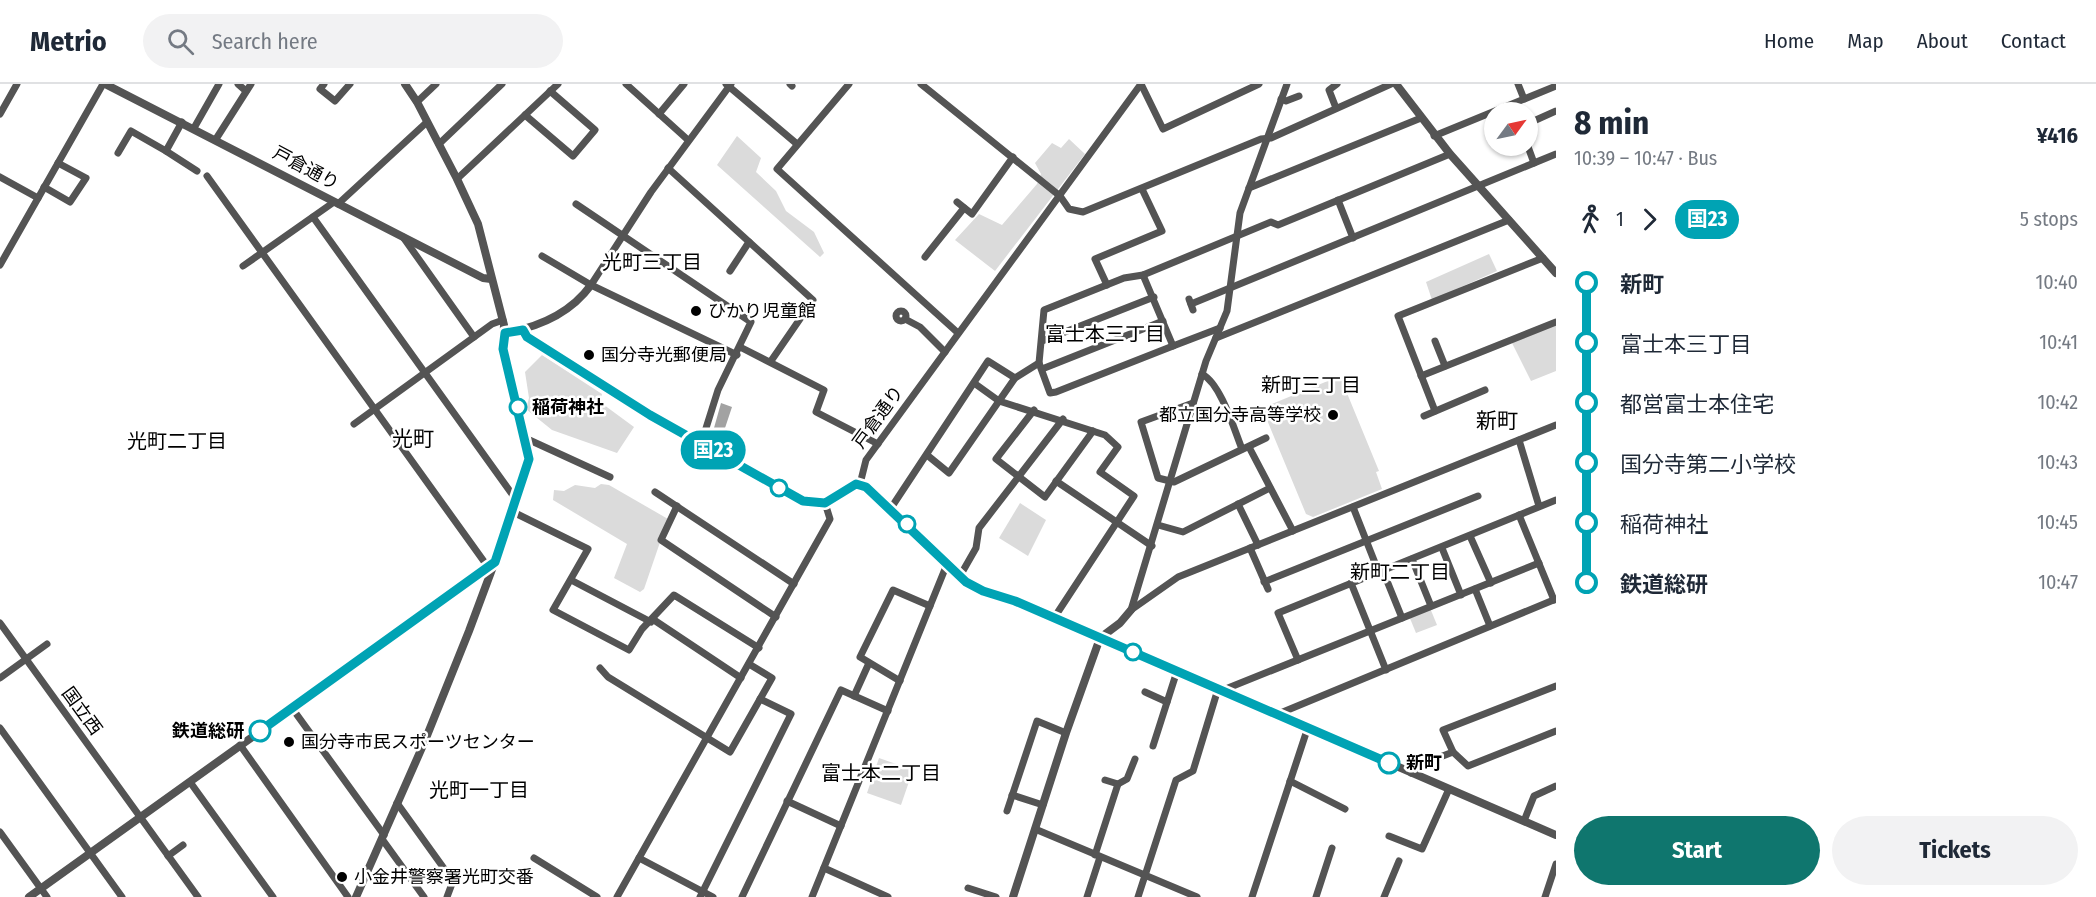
<!DOCTYPE html>
<meta charset="utf-8">
<style>
:root{--surface:#fff;--page:#f2f2f3;--text:#1f2937;--muted:#747a83;--line:#e0e1e3;--accent:#0f766e}
body{margin:0;font-family:"Fira Sans Condensed","Noto Sans JP",sans-serif;background:var(--page);color:var(--text);height:100vh;display:flex;flex-direction:column;font-size:22px;white-space:nowrap}
*{box-sizing:border-box;margin:0}
p{font-size:20px;color:var(--muted)}
.icon{flex:none;width:33px;height:33px;fill:none;stroke:currentColor;stroke-width:2;stroke-linecap:round;stroke-linejoin:round}
.map{position:relative;flex:1;overflow:hidden}
.panel{display:flex;flex-direction:column;background:var(--surface);width:540px}
.panel>*{flex:none}
.badge{padding:0 12px;border-radius:20px;font-size:21px;line-height:39px}
.needle{width:39px;rotate:57deg}
.buttons{position:absolute;left:1484px;top:18px;display:grid;gap:12px}
.buttons a{display:grid;place-items:center;width:54px;height:54px;border-radius:50%;background:var(--surface);box-shadow:0 2px 4px #0004;font-size:30px}
.map>.badge{position:absolute;translate:-50% -50%;box-shadow:0 0 0 3px #fff}
.legs{display:flex;align-items:center;gap:9px;height:66px;padding:0 18px;font-size:20px}
.legs p{margin-inline-start:auto}
.headline{display:flex;align-items:center;justify-content:space-between;height:102px;padding:0 18px}
h1{font-size:33px;font-weight:700;line-height:45px}
.primary-button{display:flex;gap:12px;margin-top:auto;padding:12px 18px}
.primary-button a{flex:1;height:69px;border-radius:36px;background:var(--accent);color:#fff;font-size:24px;font-weight:700;line-height:69px;text-align:center}
.primary-button a+a{background:var(--page);color:var(--text)}
ul{padding:0 18px;list-style:none}
li{display:flex;align-items:center;gap:21px;height:60px;font-size:22px}
li i{display:grid;place-items:center;width:9px;height:100%;margin:0 8px;background:currentColor}
li i::after{content:'';width:15px;height:15px;margin:-8px;border:4px solid;border-radius:50%;background:var(--surface)}
li p{margin-inline-start:auto}
li:first-child i{background:linear-gradient(#0000 50%,currentColor 0)}
li:last-child i{background:linear-gradient(currentColor 50%,#0000 0)}
header{display:flex;align-items:center;gap:36px;box-sizing:border-box;height:84px;padding:0 30px;background:var(--surface);border-bottom:2px solid var(--line)}
header strong{font-size:28px}
nav{display:flex;gap:33px;margin-inline-start:auto;font-size:21px}
.search{width:420px;height:54px;background:var(--page);display:flex;align-items:center;gap:15px;box-sizing:border-box;padding:0 21px;border-radius:33px;color:var(--muted);font-size:22px}
main{display:flex;flex:1;min-height:0}
.map>svg:first-child{display:block}
.green{fill:#dbdbdb}
.water{fill:#a2a2a2}
.lines{fill:none;stroke-linecap:round;stroke-linejoin:round}
.minor{stroke:#545454;stroke-width:7}
.tertiary{stroke:#545454;stroke-width:8}
.line-1-casing{stroke:#fff;stroke-width:14}
.line-1{stroke:#00a3b4;stroke-width:9}
.poi-dot{fill:#000;stroke:#fff;stroke-width:2}
.stop-1-dot{fill:#fff;stroke:#00a3b4;stroke-width:3}
.labels{text-anchor:middle;stroke-width:5;stroke-linejoin:round;paint-order:stroke}
.street-label{font-size:18px;fill:#000;stroke:#fff}
.poi-label{font-size:18px;fill:#000;stroke:#fff;text-anchor:start}
.stop-label{font-size:18px;font-weight:bold;fill:#000;stroke:#fff;text-anchor:start}
.neighbourhood-label{font-size:20px;fill:#000;stroke:#fff}
.quarter-label{font-size:21px;fill:#000;stroke:#fff}
</style>
<header>
<strong>Metrio</strong>
<div class="search"><svg class="icon" aria-label="search" viewBox="0 0 24 24"><circle cx="10" cy="10" r="6"/><path d="M15 15l6 6"/></svg>Search here</div>
<nav><a>Home</a><a>Map</a><a>About</a><a>Contact</a></nav>
</header>
<main>
<div class="map">
<svg width="1556" height="813" viewBox="0 0 1556 813">
<rect width="100%" height="100%" fill="#fff"/>
<g class="green">
<polygon points="737,52 761,74 756,88 776,107 786,127 814,148 824,169 820,173 717,81"/>
<polygon points="1069,55 1085,70 995,187 955,156 979,130 1002,141 1037,100 1041,90 1035,79 1052,59 1061,64"/>
<polygon points="1489,170 1497,187 1432,216 1426,198"/>
<polygon points="1556,239 1556,287 1531,297 1512,259"/>
<polygon points="542,271 602,310 600,318 634,343 617,369 552,346 526,325 529,314 525,288"/>
<polygon points="1335,294 1342,297 1379,387 1376,388 1382,405 1313,433 1306,430 1262,324"/>
<polygon points="601,400 609,401 668,435 644,505 640,508 614,494 627,460 553,416 554,406 564,407 575,401 595,404"/>
<polygon points="1020,419 1046,436 1028,472 999,454"/>
<polygon points="1430,524 1437,541 1416,549 1409,532"/>
<polygon points="879,674 913,686 901,721 867,709"/>
</g>
<polygon class="water" points="721,319 732,323 724,347 714,344"/>
<g class="lines">
<g class="minor">
<polyline points="238,0 246,7"/>
<polyline points="324,0 320,5 335,17 350,0"/>
<polyline points="626,0 688,56"/>
<polyline points="726,0 797,60"/>
<polyline points="790,0 792,2"/>
<polyline points="849,0 777,85 958,249"/>
<polyline points="921,0 1060,112 1069,125 1083,128 1261,55 1271,54 1391,0"/>
<polyline points="1141,0 1163,45 1259,0"/>
<polyline points="1518,0 1524,15"/>
<polyline points="1281,15 1286,17 1299,12"/>
<polyline points="417,18 436,0"/>
<polyline points="1336,24 1329,6 1337,0"/>
<polyline points="0,30 17,0"/>
<polyline points="659,30 684,0"/>
<polyline points="525,31 573,72 595,46 550,7"/>
<polyline points="1527,40 1556,27"/>
<polyline points="194,44 219,0"/>
<polyline points="1434,52 1556,2"/>
<polyline points="216,55 251,0"/>
<polyline points="439,60 502,0"/>
<polyline points="1527,60 1534,79"/>
<polyline points="166,67 197,87"/>
<polyline points="118,69 131,47 166,67 182,38"/>
<polyline points="668,84 813,216 771,277"/>
<polyline points="207,92 488,483"/>
<polyline points="0,93 38,114"/>
<polyline points="457,95 558,0"/>
<polyline points="44,103 70,118 86,94 58,79"/>
<polyline points="1249,104 1421,34"/>
<polyline points="1338,116 1353,154"/>
<polyline points="957,118 972,130 1013,73"/>
<polyline points="338,120 427,38"/>
<polyline points="576,120 751,238 718,306 701,360"/>
<polyline points="313,133 517,417"/>
<polyline points="403,153 474,253"/>
<polyline points="542,172 591,201 737,271"/>
<polyline points="925,173 964,124"/>
<polyline points="0,181 103,0"/>
<polyline points="243,182 334,118"/>
<polyline points="730,187 749,158"/>
<polyline points="1143,191 1173,262 1220,244"/>
<polyline points="591,201 651,108 731,0"/>
<polyline points="1107,201 1095,175 1162,147 1142,105"/>
<polyline points="1189,215 1193,226"/>
<polyline points="1191,220 1556,70"/>
<circle cx="901" cy="232" r="5"/>
<polyline points="905,235 920,243 945,268"/>
<polyline points="1216,254 1509,136"/>
<polyline points="1042,257 1154,213"/>
<polyline points="1435,257 1445,282"/>
<polyline points="1173,262 1056,308 1050,309 1039,279 1044,226 1124,194 1143,191 1271,138 1278,141 1450,70"/>
<polyline points="740,263 824,306 816,328 878,360"/>
<polyline points="1042,285 1163,237"/>
<path d="M1202,290c19,10 32,55 40,75"/>
<polyline points="1421,292 1556,238"/>
<polyline points="974,299 999,317 1105,351 1118,363 1100,388 1134,412 1054,534"/>
<polyline points="1193,319 1141,338 1158,394 1174,398 1266,354"/>
<polyline points="1034,326 996,375 1045,413 1093,347"/>
<polyline points="1435,327 1398,232 1543,174"/>
<polyline points="1424,332 1485,306"/>
<polyline points="354,340 492,240 503,236"/>
<polyline points="525,354 610,393"/>
<polyline points="1519,356 1539,422"/>
<polyline points="1249,363 1293,447"/>
<polyline points="927,371 949,389 1015,294 1039,279"/>
<polyline points="1056,397 1152,462"/>
<polyline points="860,400 866,376 1141,0"/>
<polyline points="655,408 794,500"/>
<polyline points="1238,420 1258,461"/>
<polyline points="677,422 661,456 776,533"/>
<polyline points="1353,423 1379,489"/>
<polyline points="891,424 988,277 1015,294"/>
<polyline points="513,428 588,465 553,526 629,566 642,545 674,511 759,564"/>
<polyline points="1519,431 1554,516"/>
<polyline points="1158,441 1183,448 1270,404"/>
<polyline points="1470,452 1491,499"/>
<polyline points="1250,464 1268,505"/>
<polyline points="1442,464 1461,511"/>
<polyline points="1412,475 1431,522"/>
<polyline points="1383,487 1402,534"/>
<polyline points="960,492 976,464 979,444 1063,335"/>
<polyline points="571,496 651,538"/>
<polyline points="1264,498 1478,412"/>
<polyline points="1351,499 1386,586"/>
<polyline points="1475,505 1490,542"/>
<polyline points="1131,526 1206,277 1227,227 1240,129 1287,0"/>
<polyline points="1131,526 1178,493 1556,341"/>
<polyline points="654,536 741,594"/>
<polyline points="0,539 198,813"/>
<polyline points="1298,576 1278,529 1556,416"/>
<polyline points="600,584 608,593 730,668 772,594 749,580"/>
<polyline points="0,594 47,560"/>
<polyline points="900,597 860,573 893,506 930,522"/>
<polyline points="1223,606 1539,479"/>
<polyline points="1145,608 1167,618"/>
<polyline points="854,612 869,579"/>
<polyline points="292,624 384,751"/>
<polyline points="1278,630 1556,515"/>
<polyline points="0,644 122,813"/>
<polyline points="240,661 348,813"/>
<polyline points="1153,662 1177,587"/>
<polyline points="1453,668 1468,682 1556,647"/>
<polyline points="1411,689 1417,682 1453,668 1443,646 1556,602"/>
<polyline points="1105,696 1118,700"/>
<polyline points="1290,697 1345,725"/>
<polyline points="190,698 273,813"/>
<polyline points="1012,711 1043,721"/>
<polyline points="787,717 841,742"/>
<polyline points="397,719 453,797 447,813"/>
<polyline points="1007,727 1037,637 1066,649"/>
<polyline points="1524,737 1534,712 1556,702"/>
<polyline points="1035,745 1197,813"/>
<polyline points="0,748 47,813"/>
<polyline points="1389,752 1422,765 1449,705"/>
<polyline points="382,755 424,813"/>
<polyline points="1095,771 1118,700 1127,695 1135,675"/>
<polyline points="168,772 183,761"/>
<polyline points="534,774 597,813"/>
<polyline points="639,774 713,813"/>
<polyline points="824,784 888,813"/>
<polyline points="968,804 996,813"/>
<polyline points="617,813 830,435 825,419"/>
<polyline points="700,813 791,630 760,615"/>
<polyline points="742,813 841,606 888,627"/>
<polyline points="812,813 947,480"/>
<polyline points="1087,813 1100,773"/>
<polyline points="1138,813 1176,696 1193,687 1218,605"/>
<polyline points="1252,813 1308,643"/>
<polyline points="1316,813 1332,764"/>
<polyline points="1384,813 1399,777"/>
<polyline points="1545,813 1556,780"/>
</g>
<g class="tertiary">
<polyline points="105,0 483,194 491,195"/>
<polyline points="1396,0 1450,70 1556,189"/>
<polyline points="523,246 527,253 650,331 803,417 825,419 856,400 866,403 966,498 1054,534 1556,751"/>
<path d="M505,249c34,-6 65,-19 86,-48"/>
<polyline points="29,813 495,479"/>
<polyline points="356,813 424,659 469,547 513,429 529,375 503,265 504,241 478,140 457,95 417,18 405,0"/>
<polyline points="1013,813 1066,649 1100,554 1120,539 1131,526"/>
</g>
</g>
<g class="lines">
<defs>
<polyline id="line-1" points="260,647 495,478 529,375 503,265 505,249 523,246 527,253 650,331 803,417 825,419 856,400 866,403 966,498 983,507 1015,517 1389,679"/>
</defs>
<use href="#line-1" class="line-1-casing"/>
<use href="#line-1" class="line-1"/>
</g>
<g class="poi-dot">
<circle cx="696" cy="227" r="6"/>
<circle cx="589" cy="271" r="6"/>
<circle cx="1333" cy="331" r="6"/>
<circle cx="289" cy="658" r="6"/>
<circle cx="342" cy="793" r="6"/>
</g>
<g class="stop-1-dot">
<circle cx="518" cy="323" r="8"/>
<circle cx="779" cy="404" r="8"/>
<circle cx="907" cy="440" r="8"/>
<circle cx="1133" cy="568" r="8"/>
<circle cx="260" cy="647" r="10"/>
<circle cx="1389" cy="679" r="10"/>
</g>
<g class="labels">
<g class="street-label">
<text transform="translate(306 84) rotate(28)" y="6">戸倉通り</text>
<text transform="translate(878 333) rotate(-54)" y="6">戸倉通り</text>
<text transform="translate(82 627) rotate(54)" y="6">国立西</text>
</g>
<g class="poi-label">
<text x="708" y="233">ひかり児童館</text>
<text x="601" y="277">国分寺光郵便局</text>
<text x="1321" y="337" text-anchor="end">都立国分寺高等学校</text>
<text x="301" y="664">国分寺市民スポーツセンター</text>
<text x="354" y="799">小金井警察署光町交番</text>
</g>
<g class="stop-label">
<text x="532" y="329">稲荷神社</text>
<text x="244" y="653" text-anchor="end">鉄道総研</text>
<text x="1406" y="685">新町</text>
</g>
<g class="neighbourhood-label">
<text x="652" y="185">光町三丁目</text>
<text x="1105" y="257">富士本三丁目</text>
<text x="1311" y="308">新町三丁目</text>
<text x="177" y="364">光町二丁目</text>
<text x="1400" y="495">新町二丁目</text>
<text x="881" y="696">富士本二丁目</text>
<text x="479" y="713">光町一丁目</text>
</g>
<g class="quarter-label">
<text x="1497" y="344">新町</text>
<text x="413" y="362">光町</text>
</g>
</g>
</svg>
<div class="buttons">
<a><svg class="needle" viewBox="-14 -14 28 28"><path d="M0-13l5 13h-10z" fill="#e53935"/><path d="M0 13l5-13h-10z" fill="#747a83"/></svg></a>
</div>
<b class="badge" style="left:713px;top:366px;background:#00a3b4;color:#fff">国23</b>
</div>
<section class="panel">
<div class="headline"><div><h1>8 min</h1><p>10:39 – 10:47 · Bus</p></div><b>¥416</b></div>
<div class="legs"><svg class="icon" aria-label="walk" viewBox="0 0 24 24"><circle cx="13" cy="4" r="2"/><path d="M13 8l-2 6 4 7M11 14l-3 7M7 12l3-4h3l4 4"/></svg>1<svg class="icon" aria-label="forward" viewBox="0 0 24 24"><path d="M9 5l7 7-7 7"/></svg><b class="badge" style="background:#00a3b4;color:#fff">国23</b><p>5 stops</p></div>
<ul>
<li><i style="color:#00a3b4"></i><b>新町</b><p>10:40</p></li>
<li><i style="color:#00a3b4"></i><span>富士本三丁目</span><p>10:41</p></li>
<li><i style="color:#00a3b4"></i><span>都営富士本住宅</span><p>10:42</p></li>
<li><i style="color:#00a3b4"></i><span>国分寺第二小学校</span><p>10:43</p></li>
<li><i style="color:#00a3b4"></i><span>稲荷神社</span><p>10:45</p></li>
<li><i style="color:#00a3b4"></i><b>鉄道総研</b><p>10:47</p></li>
</ul>
<div class="primary-button"><a>Start</a><a>Tickets</a></div>
</section>
</main>
